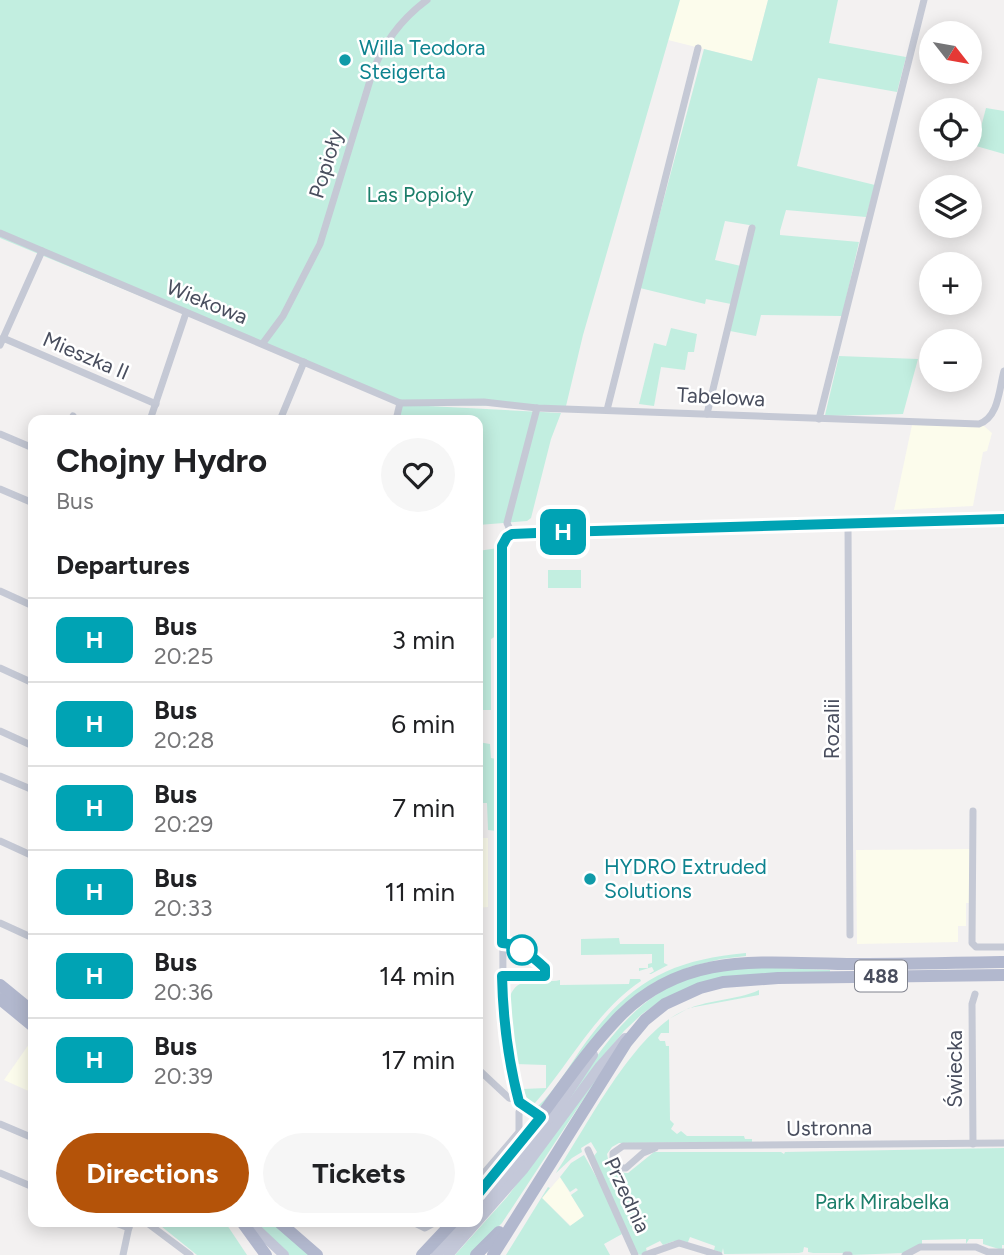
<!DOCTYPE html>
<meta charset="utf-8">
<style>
:root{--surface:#fff;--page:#f6f6f6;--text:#202124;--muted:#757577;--line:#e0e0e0;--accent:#b45309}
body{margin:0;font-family:Figtree,sans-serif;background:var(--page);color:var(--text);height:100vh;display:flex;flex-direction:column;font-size:26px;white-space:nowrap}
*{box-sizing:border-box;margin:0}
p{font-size:23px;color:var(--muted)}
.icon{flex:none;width:38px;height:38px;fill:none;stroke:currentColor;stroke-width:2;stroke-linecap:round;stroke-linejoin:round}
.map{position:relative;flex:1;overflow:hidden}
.details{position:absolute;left:28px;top:415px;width:455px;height:812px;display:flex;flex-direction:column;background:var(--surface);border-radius:14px;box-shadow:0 4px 18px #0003}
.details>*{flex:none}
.badge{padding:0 14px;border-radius:10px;font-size:24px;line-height:46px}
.needle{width:46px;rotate:121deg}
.tools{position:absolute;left:919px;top:21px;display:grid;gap:14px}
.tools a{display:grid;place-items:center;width:63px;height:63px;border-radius:50%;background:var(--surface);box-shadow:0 4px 18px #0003;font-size:35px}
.map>.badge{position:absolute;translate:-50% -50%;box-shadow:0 0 0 4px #fff}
h2{padding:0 28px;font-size:26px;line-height:63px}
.round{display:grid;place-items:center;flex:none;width:74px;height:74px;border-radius:37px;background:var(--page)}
.summary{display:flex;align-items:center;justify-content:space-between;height:119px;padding:0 28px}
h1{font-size:33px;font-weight:700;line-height:52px}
.primary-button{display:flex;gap:14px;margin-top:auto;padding:14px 28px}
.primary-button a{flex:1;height:80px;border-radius:42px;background:var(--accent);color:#fff;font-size:28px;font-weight:700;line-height:80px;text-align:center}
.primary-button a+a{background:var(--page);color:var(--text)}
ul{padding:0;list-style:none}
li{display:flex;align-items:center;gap:21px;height:84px;padding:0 28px;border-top:2px solid var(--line)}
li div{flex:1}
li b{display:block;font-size:26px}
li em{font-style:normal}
li .badge{min-width:77px;font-weight:700;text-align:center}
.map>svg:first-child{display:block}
.commercial{fill:#fcfcec}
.green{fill:#c2eee0}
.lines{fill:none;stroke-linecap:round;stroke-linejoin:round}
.minor{stroke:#c5c9d5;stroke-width:7}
.secondary{stroke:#c4c8d9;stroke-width:10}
.primary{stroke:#b2b8ce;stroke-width:12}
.line-casing{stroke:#fff;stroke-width:16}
.line{stroke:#00a3b4;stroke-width:10}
.culture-dot{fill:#0f9aa8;stroke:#fff;stroke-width:2.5}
.stop-dot{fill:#fff;stroke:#00a3b4;stroke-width:3.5}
.labels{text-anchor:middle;stroke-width:5;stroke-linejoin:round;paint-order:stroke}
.shield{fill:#fff;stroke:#80838e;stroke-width:2}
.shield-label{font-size:19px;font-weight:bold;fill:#494e5e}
.culture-label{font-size:21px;fill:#0d838f;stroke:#fff;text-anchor:start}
.street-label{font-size:21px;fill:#494e5e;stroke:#fff}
.park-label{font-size:21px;fill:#1b7e6a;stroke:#fff}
</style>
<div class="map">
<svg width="1004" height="1255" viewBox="0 0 1004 1255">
<rect width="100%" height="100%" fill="#f3f1f1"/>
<g class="commercial">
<polygon points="669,0 768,0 752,61 660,38"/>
<polygon points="912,425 984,426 992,433 987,451 983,452 973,506 894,510"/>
<polygon points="478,838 488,838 488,907 478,908"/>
<polygon points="971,849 970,903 966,903 966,926 958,926 958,942 857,944 856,850"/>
<polygon points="29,1044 33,1047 33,1093 4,1080"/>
<polygon points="560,1177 584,1216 571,1226 542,1198"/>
</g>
<g class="green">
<polygon points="0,0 680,0 583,335 566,406 409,405 561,413 551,439 531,518 527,521 478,525 478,420 398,420 402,404 0,238"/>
<polygon points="768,0 838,0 829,43 906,57 897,92 818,78 797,166 875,185 866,217 786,210 780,231 780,235 859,242 842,316 761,315 756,336 730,331 755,226 725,221 715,260 741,266 731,304 706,299 705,304 640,288 704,49 752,61"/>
<polygon points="986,108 1004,111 1004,154 976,146"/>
<polygon points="671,328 697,334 694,352 688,352 685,370 661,367 654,406 639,404 654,343 666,346"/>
<polygon points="839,356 918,359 903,414 828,416 825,415"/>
<polygon points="498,548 497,619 495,619 496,636 491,639 491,710 478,710 478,551"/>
<rect x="548" y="570" width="33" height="18"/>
<polygon points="478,742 490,744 491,758 496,759 497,831 488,830 487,803 478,803"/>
<polygon points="619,938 620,944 664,944 664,963 668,965 651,974 649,974 654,971 652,967 639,971 639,968 648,968 648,964 652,963 652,954 581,955 581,939"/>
<path d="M746,953v3l-25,3 -32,8 -34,15 -23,16 -91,108 -4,1c20,-18 33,-43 49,-65 45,-61 85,-82 160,-89z"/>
<path d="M748,967l82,3v2l-98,4 -66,21 -24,17 -18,17 -62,78c36,-55 70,-116 138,-134 15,-4 33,-5 48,-8z"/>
<path d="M630,979h10l1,2c-46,31 -70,81 -106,122h-6l-6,-14 23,-1v-23l-31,-1c-4,-19 -17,-69 5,-80 11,-5 28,-1 40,-4v5l69,-1z"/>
<path d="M759,990v5l-70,13 -20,11v14h-8l-3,5 2,3h5l1,5h3l1,74 4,4 -3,5 6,5 4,-3 6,5h57l1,3h7v3l-133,1 -7,4 -5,7 2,10 7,8 12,1 26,-21h127l3,2 1,-2 219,-4v97h-2v5l-19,-6v-5h-14l-3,5v-5l-44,1v4l-19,9 -55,2 -2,-2h-33l-5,-1v-4l-4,-1 -1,5 -4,1 -73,1h-2l-1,-6 -1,5 -8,-3 1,-4 -25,-9 -2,5 -14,-1 -11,4 -3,-4 -14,7 1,4 -7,3 -3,-2 -43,-97 3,-4 -6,-10 -10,6 1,4 -10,6 -16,15c31,-47 76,-137 125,-161 25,-13 55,-11 78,-22z"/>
<polygon points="608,1062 502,1223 471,1255 455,1255 507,1197"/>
<polygon points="584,1155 603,1189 622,1234 604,1244 610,1255 506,1255 548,1187 550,1188 542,1198 570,1226 584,1216 571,1195 578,1190 576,1188 570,1192 560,1177 571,1163"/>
<polygon points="156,1222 225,1222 247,1255 197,1255"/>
<polygon points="253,1222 274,1222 312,1255 289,1255"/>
</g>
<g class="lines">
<g class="minor">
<path d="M0,233l400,170 84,-1 53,6 442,16c20,-7 20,-35 25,-53"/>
<polyline points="3,338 156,404"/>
<path d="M263,343l20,-27 37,-72 52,-170c11,-31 28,-54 55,-74"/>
<polyline points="0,345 42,251"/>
<polyline points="607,410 698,48"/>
<polyline points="707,414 752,228"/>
<polyline points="819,419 924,0"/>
<polyline points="71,420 73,416"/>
<polyline points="150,420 186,313"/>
<polyline points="280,420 304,362"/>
<polyline points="396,420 400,403"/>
<polyline points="0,434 33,448"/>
<polyline points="0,489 33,503"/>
<polyline points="848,523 850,935"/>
<polyline points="512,534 507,523 537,408"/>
<polyline points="0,591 33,606"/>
<polyline points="0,668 33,683"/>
<polyline points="0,731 33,746"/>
<polyline points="0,776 33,790"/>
<polyline points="973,811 972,943 976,947 1004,947"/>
<polyline points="0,841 33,856"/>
<polyline points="0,923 33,938"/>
<polyline points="478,1069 509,1098 518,1100"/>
<polyline points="541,1117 519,1102 506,1045 503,1015 502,546 507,537 512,534 561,532 1004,519"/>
<polyline points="0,1124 33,1138"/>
<polyline points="973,1144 972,1004 975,994"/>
<polyline points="655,1148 643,1153 626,1168 619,1168 613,1162 613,1153 623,1146 1004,1143"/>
<polyline points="588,1150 635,1255"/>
<polyline points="0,1173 33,1187"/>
<polyline points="478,1180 519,1132 519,1112 523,1106"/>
<polyline points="113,1222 129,1228"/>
<polyline points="146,1222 190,1255"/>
<polyline points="413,1222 425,1228 436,1222"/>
<polyline points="123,1255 130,1222"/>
<polyline points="645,1255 679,1243 719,1255"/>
<polyline points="846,1255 849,1255"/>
<polyline points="905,1255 920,1247 976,1247 988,1252 1004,1252"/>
</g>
<g class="secondary">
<polyline points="478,1209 540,1135 593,1055"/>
<polyline points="249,1222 284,1255"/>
<polyline points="436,1255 467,1222"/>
<polyline points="448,1255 523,1170 600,1066 625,1038"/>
</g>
<g class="primary">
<polyline points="0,985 33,1012"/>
<polyline points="0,999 33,1026"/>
<path d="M478,1194c21,-23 42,-48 60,-74 26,-35 51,-72 82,-104 68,-68 149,-52 235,-52 50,0 99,-1 149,-2"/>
<polyline points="242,1222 266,1255"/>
<polyline points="279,1222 317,1255"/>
<polyline points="422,1255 453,1222"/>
<polyline points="476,1255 499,1232"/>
<polyline points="493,1255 626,1043 645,1020 665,1004 700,988 723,982 778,978 1004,975"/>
</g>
</g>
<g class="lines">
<defs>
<path id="line" d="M478,1194l63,-77 -22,-15c-11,-42 -16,-82 -17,-126h43v-8c-12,-11 -26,-24 -43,-25v-397l5,-9 5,-3 49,-2 443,-13"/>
</defs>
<use href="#line" class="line-casing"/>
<use href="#line" class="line"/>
</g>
<g class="culture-dot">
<circle cx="345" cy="60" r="7"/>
<circle cx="590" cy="879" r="7"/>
</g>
<circle class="stop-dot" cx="522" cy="950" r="14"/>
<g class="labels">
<rect class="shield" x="855" y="960.5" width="52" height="31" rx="5"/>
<g class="shield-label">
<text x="881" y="983">488</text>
</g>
<g class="culture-label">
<text x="359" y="55">Willa Teodora<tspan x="359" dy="24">Steigerta</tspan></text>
<text x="604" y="874">HYDRO Extruded<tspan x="604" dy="24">Solutions</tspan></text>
</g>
<g class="street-label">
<text transform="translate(326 164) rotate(-73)" y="7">Popioły</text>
<text transform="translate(207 302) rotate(22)" y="7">Wiekowa</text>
<text transform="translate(86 356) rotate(23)" y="7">Mieszka II</text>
<text transform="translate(721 397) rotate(3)" y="7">Tabelowa</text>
<text transform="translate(832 729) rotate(-90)" y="7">Rozalii</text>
<text transform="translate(955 1069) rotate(-90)" y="7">Świecka</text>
<text transform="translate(829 1128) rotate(-1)" y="7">Ustronna</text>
<text transform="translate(627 1195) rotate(65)" y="7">Przednia</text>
</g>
<g class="park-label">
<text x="420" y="202">Las Popioły</text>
<text x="882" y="1209">Park Mirabelka</text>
</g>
</g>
</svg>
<div class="tools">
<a><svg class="needle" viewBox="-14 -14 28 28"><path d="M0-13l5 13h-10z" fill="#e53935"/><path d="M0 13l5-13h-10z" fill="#757577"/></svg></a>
<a><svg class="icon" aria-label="locate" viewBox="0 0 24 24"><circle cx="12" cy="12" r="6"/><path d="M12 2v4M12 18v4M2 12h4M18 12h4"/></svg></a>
<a><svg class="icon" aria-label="layers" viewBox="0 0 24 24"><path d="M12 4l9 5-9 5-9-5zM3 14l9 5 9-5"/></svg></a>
<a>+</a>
<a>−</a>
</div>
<b class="badge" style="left:563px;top:532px;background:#00a3b4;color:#fff">H</b>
<section class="details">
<div class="summary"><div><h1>Chojny Hydro</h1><p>Bus</p></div><a class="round"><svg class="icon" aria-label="heart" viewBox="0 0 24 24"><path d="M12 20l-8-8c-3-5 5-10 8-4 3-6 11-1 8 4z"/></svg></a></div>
<h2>Departures</h2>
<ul>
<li><span class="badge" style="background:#00a3b4;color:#fff">H</span><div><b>Bus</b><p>20:25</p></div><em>3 min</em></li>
<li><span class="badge" style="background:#00a3b4;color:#fff">H</span><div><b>Bus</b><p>20:28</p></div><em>6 min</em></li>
<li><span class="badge" style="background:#00a3b4;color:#fff">H</span><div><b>Bus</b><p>20:29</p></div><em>7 min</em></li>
<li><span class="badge" style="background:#00a3b4;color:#fff">H</span><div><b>Bus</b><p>20:33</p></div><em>11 min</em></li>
<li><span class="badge" style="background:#00a3b4;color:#fff">H</span><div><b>Bus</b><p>20:36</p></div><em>14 min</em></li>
<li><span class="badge" style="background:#00a3b4;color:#fff">H</span><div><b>Bus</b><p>20:39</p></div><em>17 min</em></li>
</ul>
<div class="primary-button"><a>Directions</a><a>Tickets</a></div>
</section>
</div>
